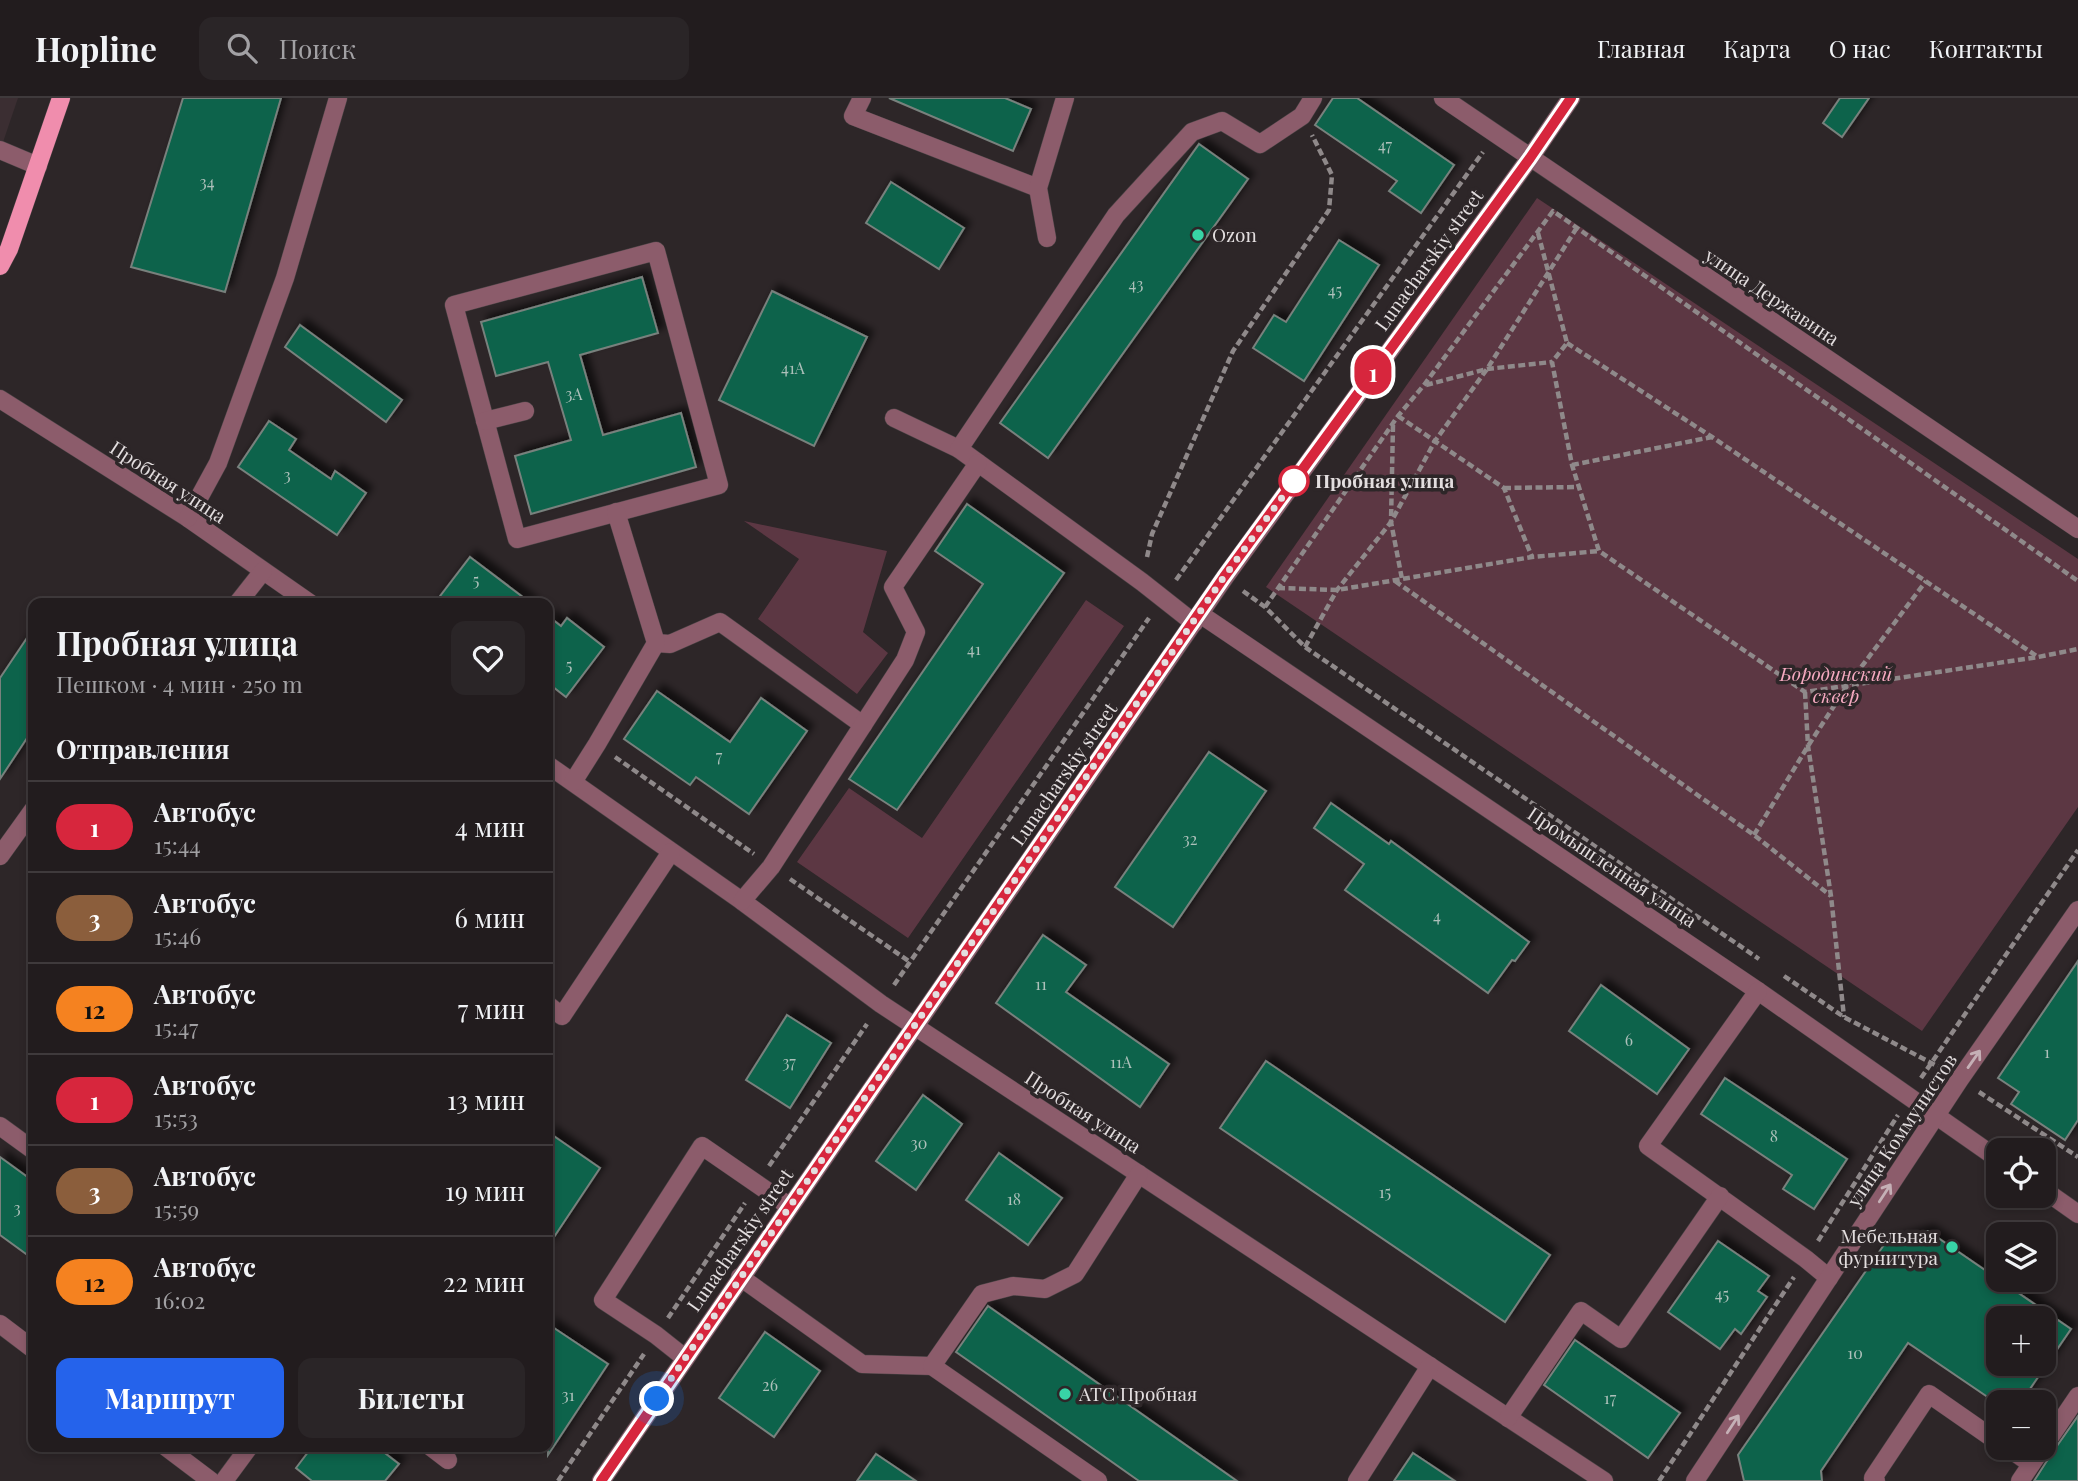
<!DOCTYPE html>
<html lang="ru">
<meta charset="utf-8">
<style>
:root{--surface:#221c1e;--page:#2a2527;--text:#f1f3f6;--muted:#a2a1a4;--line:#3f3a3c;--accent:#2563eb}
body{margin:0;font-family:"Playfair Display",serif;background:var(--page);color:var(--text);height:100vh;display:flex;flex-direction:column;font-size:26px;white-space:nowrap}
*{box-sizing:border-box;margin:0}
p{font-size:23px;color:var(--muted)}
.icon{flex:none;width:38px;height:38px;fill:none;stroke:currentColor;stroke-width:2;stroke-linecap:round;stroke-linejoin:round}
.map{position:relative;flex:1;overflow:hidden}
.drawer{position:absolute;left:28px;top:500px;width:525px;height:854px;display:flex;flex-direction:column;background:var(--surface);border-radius:14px;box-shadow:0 4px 10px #0003,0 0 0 2px var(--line)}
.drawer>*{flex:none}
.badge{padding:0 14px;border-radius:23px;font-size:24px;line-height:46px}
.tools{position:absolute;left:1986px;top:1040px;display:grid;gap:14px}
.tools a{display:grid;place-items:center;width:70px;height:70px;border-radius:14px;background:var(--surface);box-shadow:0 4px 10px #0003,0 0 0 2px var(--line);font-size:35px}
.you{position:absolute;width:35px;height:35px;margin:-18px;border:5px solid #fff;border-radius:50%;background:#1a73e8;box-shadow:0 0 0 10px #1a73e833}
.map>.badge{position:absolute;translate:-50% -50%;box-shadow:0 0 0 4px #fff}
h2{padding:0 28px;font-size:26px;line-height:63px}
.round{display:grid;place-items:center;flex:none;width:74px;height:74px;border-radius:14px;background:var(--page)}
.overview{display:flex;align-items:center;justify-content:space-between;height:119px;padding:0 28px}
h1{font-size:33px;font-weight:700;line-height:52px}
.primary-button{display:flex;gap:14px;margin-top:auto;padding:14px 28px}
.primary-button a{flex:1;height:80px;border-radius:14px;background:var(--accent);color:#fff;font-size:28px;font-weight:700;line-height:80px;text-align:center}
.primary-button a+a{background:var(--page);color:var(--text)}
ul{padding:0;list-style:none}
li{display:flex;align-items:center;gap:21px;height:91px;padding:0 28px;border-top:2px solid var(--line)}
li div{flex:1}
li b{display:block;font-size:26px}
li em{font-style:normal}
li .badge{min-width:77px;font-weight:700;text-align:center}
header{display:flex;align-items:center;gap:42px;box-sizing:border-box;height:98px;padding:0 35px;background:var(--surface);border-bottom:2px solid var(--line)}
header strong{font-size:33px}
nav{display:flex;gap:38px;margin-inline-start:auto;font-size:24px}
.search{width:490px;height:63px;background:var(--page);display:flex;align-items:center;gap:18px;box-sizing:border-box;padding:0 24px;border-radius:14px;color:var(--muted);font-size:26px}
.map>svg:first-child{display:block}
.built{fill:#3b2e32}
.green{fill:#5c3743}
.building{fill:#0b644b;stroke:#78817d;stroke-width:2;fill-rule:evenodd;filter:url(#shadow)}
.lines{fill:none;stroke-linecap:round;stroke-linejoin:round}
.minor-casing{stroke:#4a4345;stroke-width:19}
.major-casing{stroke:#4a4345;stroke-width:19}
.path{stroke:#8f898a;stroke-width:4.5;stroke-dasharray:7 3.5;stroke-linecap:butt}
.minor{stroke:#8c5c6b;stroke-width:18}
.major{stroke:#f08dad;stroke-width:18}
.oneway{stroke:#c5b0b6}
.line-casing{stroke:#fff;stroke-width:16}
.line{stroke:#d7263d;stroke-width:10}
.walk{stroke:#e3dedf;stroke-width:7;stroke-dasharray:0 12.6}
.poi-dot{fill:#38d4a6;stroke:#2d2628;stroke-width:2.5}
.stop-dot{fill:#fff;stroke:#d7263d;stroke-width:3.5}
.labels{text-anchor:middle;stroke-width:7;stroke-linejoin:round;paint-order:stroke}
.number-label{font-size:16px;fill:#adc0ba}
.poi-label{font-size:19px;fill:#e3dedf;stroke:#2d2628;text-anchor:start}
.street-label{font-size:19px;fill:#e3dedf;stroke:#2d2628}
.stop-label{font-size:19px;font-weight:bold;fill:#e3dedf;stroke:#2d2628;text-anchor:start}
.park-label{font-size:19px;font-style:italic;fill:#f6aac1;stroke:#2d2628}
</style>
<header>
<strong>Hopline</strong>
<div class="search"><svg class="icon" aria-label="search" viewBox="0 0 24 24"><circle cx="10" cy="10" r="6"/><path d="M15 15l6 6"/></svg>Поиск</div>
<nav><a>Главная</a><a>Карта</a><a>О нас</a><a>Контакты</a></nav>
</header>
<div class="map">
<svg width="2078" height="1383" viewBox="0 0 2078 1383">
<defs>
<filter id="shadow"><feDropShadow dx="6" dy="-6" stdDeviation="3.5" flood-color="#0009"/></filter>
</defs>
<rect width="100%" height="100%" fill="#2d2628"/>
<polygon class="built" points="0,0 18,0 0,53"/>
<g class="green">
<polygon points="1537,100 2078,461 2078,709 1922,933 1266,489"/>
<polygon points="744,423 887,453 863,534 888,555 857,596 758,521 799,461"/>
<polygon points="1086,502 1124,528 908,840 797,764 849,690 922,740"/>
</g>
<g class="building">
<polygon points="183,0 281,0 225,194 131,169"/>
<polygon points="889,0 1005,0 1031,11 1013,53"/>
<polygon points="1333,0 1357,0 1454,67 1421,115 1389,93 1397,83 1315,27"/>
<polygon points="1840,0 1869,0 1842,39 1823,25"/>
<polygon points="1199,46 1248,81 1048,360 1000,325"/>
<polygon points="891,84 964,130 939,171 866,125"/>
<polygon points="1339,142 1379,167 1304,283 1253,250 1274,217 1286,224"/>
<polygon points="642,179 658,235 580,257 603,337 681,315 696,369 531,416 515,358 571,342 548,264 496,278 481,224"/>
<polygon points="772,193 867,239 814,348 719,302"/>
<polygon points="300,227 402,302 386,324 285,249"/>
<polygon points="269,323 296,341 289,352 331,381 335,373 366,395 337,437 238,369"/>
<polygon points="967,406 1064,475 897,712 849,681 983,486 935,453"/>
<polygon points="470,459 532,506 434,506"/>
<polygon points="548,518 561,528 567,520 604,549 566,599 548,585"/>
<polygon points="33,531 33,631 0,681 0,580"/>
<polygon points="657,593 730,644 761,600 807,633 749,716 696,679 690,687 624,641"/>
<polygon points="1209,654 1266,693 1173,829 1115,789"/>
<polygon points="1331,705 1389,746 1391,743 1529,844 1515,863 1512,862 1488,895 1345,792 1364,766 1314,730"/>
<polygon points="1043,837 1086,867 1066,894 1169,966 1140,1009 996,905"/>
<polygon points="2078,863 2078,1022 2065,1042 2011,1006 2019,994 1998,980"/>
<polygon points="1601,887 1689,951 1657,996 1569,933"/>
<polygon points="787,917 831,945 790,1010 746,982"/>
<polygon points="1266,963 1550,1157 1505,1224 1220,1030"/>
<polygon points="1725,980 1847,1061 1814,1111 1783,1091 1792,1077 1701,1016"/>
<polygon points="923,997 962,1026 916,1092 876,1063"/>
<polygon points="548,1034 600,1070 548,1148"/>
<polygon points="999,1055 1062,1100 1028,1147 966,1102"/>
<polygon points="0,1059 33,1083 33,1161 0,1137"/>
<path d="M1928,1133l143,98 -50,73h-26l-87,-59 -87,128 1,10h-78l-6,-26 148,-213zM1998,1220h46v45h-46z"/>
<polygon points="1718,1143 1769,1178 1758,1193 1767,1199 1741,1236 1735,1231 1720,1251 1668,1214"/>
<polygon points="988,1208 1237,1383 1139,1383 986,1275 956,1254"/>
<polygon points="548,1226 608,1266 548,1357"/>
<polygon points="765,1234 820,1273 774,1339 719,1300"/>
<polygon points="1575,1242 1680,1315 1648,1360 1544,1287"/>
<polygon points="2078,1318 2078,1383 2034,1383 2052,1355"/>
<polygon points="312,1349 377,1349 399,1366 385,1383 312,1383 296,1370"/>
<polygon points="1413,1355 1455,1383 1394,1383"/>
<polygon points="876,1356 916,1383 857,1383"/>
</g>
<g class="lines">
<defs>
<g id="minor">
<polyline points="862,0 853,18 1038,90"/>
<polyline points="1443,0 2078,431"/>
<polyline points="0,52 38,68"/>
<polyline points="1047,140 1038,90 1065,0"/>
<polygon points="656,153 719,387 517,441 454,207"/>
<polyline points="0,301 188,420 311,506"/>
<polyline points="894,320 959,351"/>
<polyline points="485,323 525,313"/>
<polyline points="188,420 218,365 285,180 338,0"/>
<polyline points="237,506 263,473"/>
<polyline points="1200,516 1758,893 1998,1061"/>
<polyline points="1194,525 1142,484 959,351 1116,117 1192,34 1222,23 1260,46 1302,18 1313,0"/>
<polyline points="656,545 670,546 720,524 863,627"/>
<polyline points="548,667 742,803 881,906 1604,1383"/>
<polyline points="573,684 597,646 656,545 616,414"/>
<polyline points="0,758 33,712"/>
<polyline points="742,803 771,769 905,562 916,534 893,489 978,365"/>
<polyline points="1758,893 1648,1048 1806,1161 1829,1180"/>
<polyline points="548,907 562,918 671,754"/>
<polyline points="0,1028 33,1052"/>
<polyline points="2044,1092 2078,1116"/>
<polyline points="740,1179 862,1266 932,1268"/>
<polyline points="0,1226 33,1251"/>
<polyline points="685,1260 656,1237 603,1202 702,1048 789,1108"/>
<polyline points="1508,1320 1581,1213 1621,1241 1720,1098"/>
<polyline points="2044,1348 2078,1298"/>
<polyline points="166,1349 211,1383"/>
<polyline points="431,1349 448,1362"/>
<polyline points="2007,1349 2031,1366"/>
<polyline points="224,1383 249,1349"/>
<polyline points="601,1383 1225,479 1530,60 1571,0"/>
<polyline points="1098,1383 932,1268 982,1196 1013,1188 1045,1191 1075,1176 1139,1076"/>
<polyline points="1357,1383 1430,1268"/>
<polyline points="1695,1383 1960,981 2078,812"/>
<polyline points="1876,1383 1873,1380 1929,1296 1998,1344"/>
<polyline points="2020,1383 2043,1349"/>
</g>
<polyline id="major" points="0,168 9,151 61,0"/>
</defs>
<use href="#minor" class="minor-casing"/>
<use href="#major" class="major-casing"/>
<g class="path">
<polyline points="1538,135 1567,245 1552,264 1572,367 1599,453 1805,594 2038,559 2078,551"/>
<polyline points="1567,245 1712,339 2038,559"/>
<polyline points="1426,287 1487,271 1552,264"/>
<polyline points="1398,318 1504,390 1532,459"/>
<polyline points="1393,327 1391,424 1402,481"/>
<polyline points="1572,367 1712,339"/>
<polyline points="1504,390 1578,389"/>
<polyline points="1147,459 1152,436 1233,253 1329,112 1332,77 1312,37"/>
<polyline points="1176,482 1483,54"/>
<polyline points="1395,483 1754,737 1831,798"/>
<polyline points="1278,490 1337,492 1532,459 1599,453"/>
<polyline points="1243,493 1265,509 1305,549 1759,861"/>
<polyline points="1265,509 1398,318 1424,287 1553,113 2078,483"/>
<polyline points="1305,549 1337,492 1391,424 1435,343 1487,271 1576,131"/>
<polyline points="1805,594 1808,648 1831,798 1844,919"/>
<polyline points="615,659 754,756"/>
<polyline points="1754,737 1808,648 1847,588 1926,483"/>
<polyline points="790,781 910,864"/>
<polyline points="1784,878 1844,919 1939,969"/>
<polyline points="894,887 1149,520"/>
<polyline points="1921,980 2078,752"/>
<polyline points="1979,994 2078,1059"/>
<polyline points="769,1068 867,926"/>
<polyline points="1818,1143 1898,1017"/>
<polyline points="668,1220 745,1105"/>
<polyline points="558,1383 644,1256"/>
<polyline points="1659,1383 1794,1179"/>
</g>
<use href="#minor" class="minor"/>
<use href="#major" class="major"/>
</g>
<defs><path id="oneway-shaft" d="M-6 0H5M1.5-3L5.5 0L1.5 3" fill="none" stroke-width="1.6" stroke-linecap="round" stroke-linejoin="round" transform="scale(1.75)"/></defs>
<g class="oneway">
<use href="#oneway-shaft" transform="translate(1974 961) rotate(-55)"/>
<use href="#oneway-shaft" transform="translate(1885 1095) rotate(-57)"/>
<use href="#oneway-shaft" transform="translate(1733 1326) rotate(-57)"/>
</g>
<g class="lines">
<defs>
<polyline id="line" points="601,1383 1224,479 1530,60 1571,0"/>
</defs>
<use href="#line" class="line-casing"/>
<use href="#line" class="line"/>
<polyline class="walk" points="657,1301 1224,479 1294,383"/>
</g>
<g class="poi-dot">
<circle cx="1198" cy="137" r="7"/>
<circle cx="1952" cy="1149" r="7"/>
<circle cx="1065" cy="1296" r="7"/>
</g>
<circle class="stop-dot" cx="1294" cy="383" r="14"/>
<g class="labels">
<g class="number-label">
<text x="1385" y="53">47</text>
<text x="207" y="90">34</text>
<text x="1136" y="192">43</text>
<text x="1335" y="198">45</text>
<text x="793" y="276">41А</text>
<text x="574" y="302">3А</text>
<text x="287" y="383">3</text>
<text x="476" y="488">5</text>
<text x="974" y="557">41</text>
<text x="569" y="573">5</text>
<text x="719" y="664">7</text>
<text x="1190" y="747">32</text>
<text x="1437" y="824">4</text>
<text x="1041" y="892">11</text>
<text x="1629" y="948">6</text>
<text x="2047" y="960">1</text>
<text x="789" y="970">37</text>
<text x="1121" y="970">11А</text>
<text x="1774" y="1044">8</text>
<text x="919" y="1051">30</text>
<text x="1385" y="1100">15</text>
<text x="1014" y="1107">18</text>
<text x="17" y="1116">3</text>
<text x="1722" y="1202">45</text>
<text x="1855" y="1261">10</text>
<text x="770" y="1293">26</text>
<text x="568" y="1303">31</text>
<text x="1610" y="1306">17</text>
</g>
<g class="poi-label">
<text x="1212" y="144">Ozon</text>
<text x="1938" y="1145" text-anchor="end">Мебельная<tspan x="1938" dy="22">фурнитура</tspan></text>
<text x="1079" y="1303">АТС Пробная</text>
</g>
<g class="street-label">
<text transform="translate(1429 162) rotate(-54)" y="7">Lunacharskiy street</text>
<text transform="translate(1772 199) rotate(34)" y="7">улица Державина</text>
<text transform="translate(168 384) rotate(33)" y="7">Пробная улица</text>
<text transform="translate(1064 676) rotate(-55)" y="7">Lunacharskiy street</text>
<text transform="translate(1612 769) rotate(34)" y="7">Промышленная улица</text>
<text transform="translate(1083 1014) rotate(33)" y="7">Пробная улица</text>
<text transform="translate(1902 1032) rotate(-56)" y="7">улица Коммунистов</text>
<text transform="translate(740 1142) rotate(-55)" y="7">Lunacharskiy street</text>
</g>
<g class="stop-label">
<text x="1315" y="390">Пробная улица</text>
</g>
<g class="park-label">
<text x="1836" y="583">Бородинский<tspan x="1836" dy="22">сквер</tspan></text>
</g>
</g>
</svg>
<div class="tools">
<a><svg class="icon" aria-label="locate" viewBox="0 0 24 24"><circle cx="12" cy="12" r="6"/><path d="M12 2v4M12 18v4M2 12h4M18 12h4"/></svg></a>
<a><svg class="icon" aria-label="layers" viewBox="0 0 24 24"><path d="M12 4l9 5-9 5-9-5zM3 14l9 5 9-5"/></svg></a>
<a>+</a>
<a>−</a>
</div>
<div class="you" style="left:657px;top:1301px"></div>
<b class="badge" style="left:1373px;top:274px;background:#d7263d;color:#fff">1</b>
<section class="drawer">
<div class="overview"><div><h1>Пробная улица</h1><p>Пешком · 4 мин · 250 m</p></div><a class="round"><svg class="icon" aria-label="heart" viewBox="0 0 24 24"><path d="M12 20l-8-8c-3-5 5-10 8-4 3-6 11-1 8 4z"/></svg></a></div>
<h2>Отправления</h2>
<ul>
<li><span class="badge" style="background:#d7263d;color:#fff">1</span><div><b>Автобус</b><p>15:44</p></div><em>4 мин</em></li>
<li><span class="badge" style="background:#8b5e3c;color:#fff">3</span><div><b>Автобус</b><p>15:46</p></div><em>6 мин</em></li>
<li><span class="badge" style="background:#f58220;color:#111">12</span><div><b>Автобус</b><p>15:47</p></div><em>7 мин</em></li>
<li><span class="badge" style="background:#d7263d;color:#fff">1</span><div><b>Автобус</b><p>15:53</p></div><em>13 мин</em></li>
<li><span class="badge" style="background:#8b5e3c;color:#fff">3</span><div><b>Автобус</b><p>15:59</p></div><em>19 мин</em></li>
<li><span class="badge" style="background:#f58220;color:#111">12</span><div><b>Автобус</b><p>16:02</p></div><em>22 мин</em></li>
</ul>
<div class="primary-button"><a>Маршрут</a><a>Билеты</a></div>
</section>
</div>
